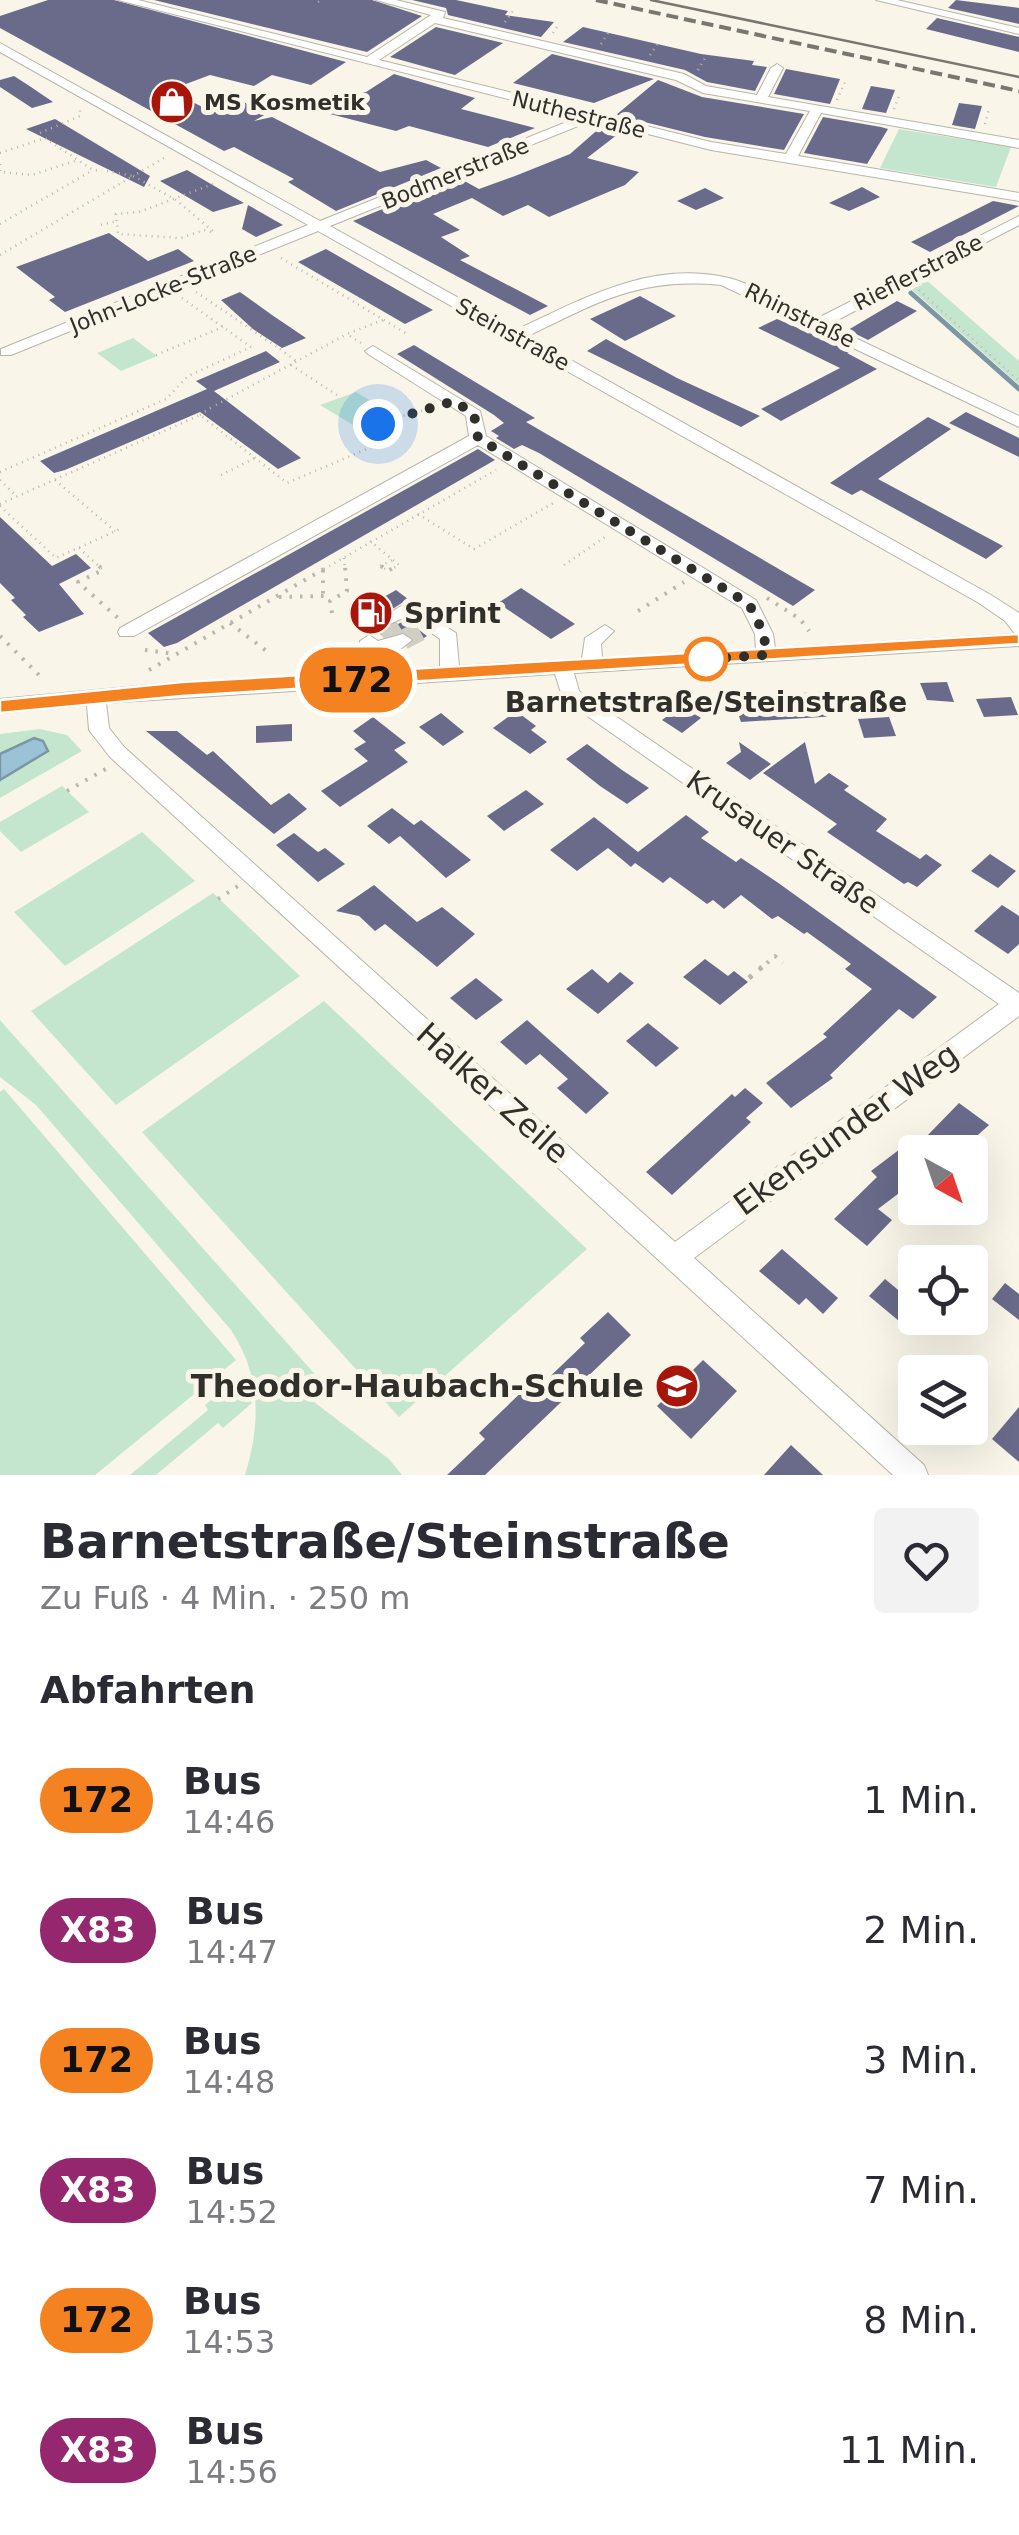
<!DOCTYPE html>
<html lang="de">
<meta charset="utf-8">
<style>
:root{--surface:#fff;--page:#f2f2f3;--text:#2b2b33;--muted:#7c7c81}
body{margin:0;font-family:"DejaVu Sans",sans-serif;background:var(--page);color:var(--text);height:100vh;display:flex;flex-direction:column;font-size:38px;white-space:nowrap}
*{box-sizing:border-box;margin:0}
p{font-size:32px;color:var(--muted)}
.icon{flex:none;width:55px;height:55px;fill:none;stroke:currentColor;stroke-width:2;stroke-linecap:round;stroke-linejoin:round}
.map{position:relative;height:1475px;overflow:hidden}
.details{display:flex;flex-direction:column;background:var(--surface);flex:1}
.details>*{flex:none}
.badge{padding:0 20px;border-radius:32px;font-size:35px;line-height:65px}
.needle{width:65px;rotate:140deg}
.controls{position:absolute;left:898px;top:1135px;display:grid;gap:20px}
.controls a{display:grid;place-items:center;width:90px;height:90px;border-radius:10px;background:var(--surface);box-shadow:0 10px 40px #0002;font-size:50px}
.you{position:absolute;width:50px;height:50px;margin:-25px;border:8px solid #fff;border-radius:50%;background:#1a73e8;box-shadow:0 0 0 15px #1a73e833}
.map>.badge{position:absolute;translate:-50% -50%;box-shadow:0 0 0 5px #fff}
h2{padding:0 40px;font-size:38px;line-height:90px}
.round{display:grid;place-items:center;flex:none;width:105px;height:105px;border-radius:10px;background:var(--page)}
.summary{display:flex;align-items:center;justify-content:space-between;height:170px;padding:0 40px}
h1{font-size:48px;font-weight:600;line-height:75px}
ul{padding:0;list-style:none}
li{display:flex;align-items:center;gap:30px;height:130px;padding:0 40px}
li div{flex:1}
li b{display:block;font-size:38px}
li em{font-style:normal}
li .badge{min-width:110px;font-weight:700;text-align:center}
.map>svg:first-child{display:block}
.green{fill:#c5e6ce}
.water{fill:#9cc2d7;stroke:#7c96a3;stroke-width:2.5}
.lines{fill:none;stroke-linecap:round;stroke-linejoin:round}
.stream{stroke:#7c96a3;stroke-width:5}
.building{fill:#6a6b8b}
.minor-tunnel{stroke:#d1cec3;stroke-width:20;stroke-dasharray:20 10;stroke-linecap:butt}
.minor-casing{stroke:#b7b4a8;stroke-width:2}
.path-far2{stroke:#bab7ad;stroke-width:2.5;stroke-dasharray:1 5;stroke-linecap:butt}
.path-far1{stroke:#bab7ad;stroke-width:4;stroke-dasharray:2.5 8;stroke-linecap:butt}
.path{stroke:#bab7ad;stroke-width:5;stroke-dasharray:4 10;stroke-linecap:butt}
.minor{fill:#fff;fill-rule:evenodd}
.tram{stroke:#78766f;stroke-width:2.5}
.rail{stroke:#78766f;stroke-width:4;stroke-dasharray:12 6;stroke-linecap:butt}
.line{fill:#f58220;stroke:#fff;stroke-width:2.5}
.walk{stroke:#302f2a;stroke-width:10;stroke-dasharray:0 18}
.stop-dot{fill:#fff;stroke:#f58220;stroke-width:5}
.labels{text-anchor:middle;stroke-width:10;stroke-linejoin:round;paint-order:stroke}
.far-poi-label{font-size:22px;font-weight:bold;fill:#302f2a;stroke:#f9f6e9;text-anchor:start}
.far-street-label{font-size:22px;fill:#302f2a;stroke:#f9f6e9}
.poi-label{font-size:28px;font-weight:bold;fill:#302f2a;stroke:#f9f6e9;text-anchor:start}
.stop-label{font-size:28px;font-weight:bold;fill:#302f2a;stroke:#f9f6e9}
.street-label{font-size:28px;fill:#302f2a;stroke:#f9f6e9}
.near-street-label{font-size:32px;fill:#302f2a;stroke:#f9f6e9}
.near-poi-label{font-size:32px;font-weight:bold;fill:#302f2a;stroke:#f9f6e9;text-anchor:end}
</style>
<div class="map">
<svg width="1019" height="1475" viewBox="0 0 1019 1475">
<rect width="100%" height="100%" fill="#f9f6e9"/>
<g class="green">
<polygon points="899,129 1011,147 996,187 880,168"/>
<polygon points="924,278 1019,361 1019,385 908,286"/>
<polygon points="133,338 157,356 121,371 97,353"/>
<polygon points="356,392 401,419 363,431 320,405"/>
<polygon points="40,729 67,735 82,751 0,798 0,734"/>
<polygon points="62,786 89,812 21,852 0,831 0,822"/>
<polygon points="142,832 195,881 65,966 14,912"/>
<polygon points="213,893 300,976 116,1105 31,1011"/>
<polygon points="324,1001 587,1249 399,1417 142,1132"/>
<path d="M0,1020l328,369 -14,13 75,57 13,16h-157c16,-52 16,-99 -14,-145l-195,-225 -36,-28z"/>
<polygon points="4,1089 236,1360 95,1475 0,1475 0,1092"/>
<polygon points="234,1381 252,1403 223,1428 218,1423 156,1475 130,1475 208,1410 205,1405"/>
</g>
<polygon class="water" points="34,738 43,741 48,751 0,780 0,754"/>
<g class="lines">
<polyline class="stream" points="911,293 1019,389"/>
</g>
<g class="building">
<polygon points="48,0 114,0 346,62 311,85 272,75 254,86 210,75 170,90 208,110 238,99 266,114 254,121 272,117 380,172 426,160 441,168 336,211 288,182 294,179 234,147 224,151 0,28 0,16"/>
<polygon points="154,0 372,0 422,16 367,52"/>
<polygon points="412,0 456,0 508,11 505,15 554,22 541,37 448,15 446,8"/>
<polygon points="956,0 1019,8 1019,24 948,8"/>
<polygon points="937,18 1019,37 1019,52 926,29"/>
<polygon points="436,27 503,43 455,75 390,57"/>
<polygon points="583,27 701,54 754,61 752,65 767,67 755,91 707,82 685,70 563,42"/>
<polygon points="548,53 654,79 594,103 513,83 552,54"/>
<polygon points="786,69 840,79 830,104 774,94"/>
<polygon points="394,74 475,98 461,109 535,128 488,147 409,126 396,131 307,108 366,92"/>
<polygon points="14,76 31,87 53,102 32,108 0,87 0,80"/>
<polygon points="658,80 702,97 804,114 784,150 705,137 616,115"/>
<polygon points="871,86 895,90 886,113 862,109"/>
<polygon points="959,103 982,106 975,129 952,125"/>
<polygon points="823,117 881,127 888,129 867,164 804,153"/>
<polygon points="55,119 150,176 144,187 26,129"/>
<polygon points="602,126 622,131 587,158 639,172 625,185 549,217 528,205 503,216 472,198 433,214 460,230 441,237 470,256 460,260 548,306 530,315 353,221 459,178 479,189 515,176 570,154"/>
<polygon points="187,170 228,194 244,203 213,212 160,181"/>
<polygon points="862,187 880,197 849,211 829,203"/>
<polygon points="705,188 724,198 696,210 677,201"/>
<polygon points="993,201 1019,206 930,252 911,242"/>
<polygon points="248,205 283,225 256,237 242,229"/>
<polygon points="109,233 148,261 178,249 194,261 65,312 49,300 55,297 16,267"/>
<polygon points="326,249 366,272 433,310 405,324 298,262"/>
<polygon points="240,292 272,315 306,338 282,348 253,329 221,300"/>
<polygon points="640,296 676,316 625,341 590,319"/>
<polygon points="897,301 917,311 868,340 848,330"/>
<polygon points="777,319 851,351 847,353 877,369 781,421 761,409 840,368 758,328"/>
<polygon points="606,339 677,378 760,416 741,427 587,351"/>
<polygon points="414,345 535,418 526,422 815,590 793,606 539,453 522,445 514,449 496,438 499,436 491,431 504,423 494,415 397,354"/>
<polygon points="266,351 280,362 214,391 301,458 278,469 200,412 65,470 54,473 40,461 207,389 196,381"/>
<polygon points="966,412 1019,438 1019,457 949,423"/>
<polygon points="928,417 951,429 878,479 1003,546 986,559 861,490 852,495 830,483"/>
<polygon points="478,449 495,460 177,643 164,647 148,633"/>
<polygon points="0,517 52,566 76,554 91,568 59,584 84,614 39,632 23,617 26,615 11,600 15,598 0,583"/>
<polygon points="521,588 575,624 551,639 498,603"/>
<polygon points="396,590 408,599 377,619 392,627 406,620 427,636 411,646 416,640 405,631 383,636 353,615"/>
<polygon points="947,682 954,702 927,700 920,683"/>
<polygon points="830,691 838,716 741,722 733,698"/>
<polygon points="1011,697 1018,715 984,717 976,699"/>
<polygon points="682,705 701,718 682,733 662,720"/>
<polygon points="516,711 536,726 531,730 547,742 530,754 493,728"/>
<polygon points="441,713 464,732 443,746 419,727"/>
<polygon points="373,717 406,743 394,750 408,762 340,807 321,791 368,761 354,749 366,742 353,731"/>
<polygon points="889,717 896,736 864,738 858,719"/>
<polygon points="292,724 292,741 256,743 256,726"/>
<polygon points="146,731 177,731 207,755 213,751 271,805 289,793 307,809 274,834"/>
<polygon points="739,742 771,764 750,780 726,763 741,752"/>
<polygon points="805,742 815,784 829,773 849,786 844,790 887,819 876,831 920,859 926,854 942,865 917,887 908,882 904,884 827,832 837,824 763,773"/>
<polygon points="587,744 622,770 649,788 627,804 600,786 566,759"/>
<polygon points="526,790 544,804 504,831 487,816"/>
<polygon points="392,808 414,825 421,820 471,860 446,878 400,836 389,844 367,826"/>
<polygon points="686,815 709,832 701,838 736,862 741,858 777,882 937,997 913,1019 899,1009 830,1075 833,1078 791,1108 766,1083 827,1037 823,1034 872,989 845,969 851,964 807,932 804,934 778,916 772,919 741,895 724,909 713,900 707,904 670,877 663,883 635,863 631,867 608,848 577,871 550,850 594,817 638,852"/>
<polygon points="294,833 318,852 325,848 345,864 318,882 276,845"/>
<polygon points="990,854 1016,871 998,888 971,871"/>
<polygon points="374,885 417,922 442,907 475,934 437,967 385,924 375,931 359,916 336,911"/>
<polygon points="1002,905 1019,916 1019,944 1008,954 974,931"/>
<polygon points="705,959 728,976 734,971 748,982 720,1005 683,977"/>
<polygon points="592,969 608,983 620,972 634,983 598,1014 566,989"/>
<polygon points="476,978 503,1000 476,1020 450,998"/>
<polygon points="527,1020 609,1093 586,1114 557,1088 568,1079 540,1054 526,1065 500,1042"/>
<polygon points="648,1023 679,1048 656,1067 626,1041"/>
<polygon points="745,1088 763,1103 746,1118 751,1122 672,1195 646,1172 732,1094 735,1097"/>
<polygon points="959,1103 989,1125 959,1152 945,1152 926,1137"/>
<polygon points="904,1146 915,1157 915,1181 878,1209 892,1220 867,1246 834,1219 877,1177 871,1171"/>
<polygon points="782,1249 838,1298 823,1314 806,1298 799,1305 759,1271"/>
<polygon points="885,1279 915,1304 899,1321 869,1296"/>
<polygon points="1005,1283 1019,1294 1019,1320 992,1299"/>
<polygon points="608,1312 631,1335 485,1475 447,1475 485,1439 479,1433 532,1382 538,1388 585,1343 580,1338"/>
<polygon points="703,1360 737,1391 691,1439 657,1406"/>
<polygon points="1019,1407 1019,1462 992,1439"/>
<polygon points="791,1445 823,1475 764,1475"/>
</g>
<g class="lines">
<g class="minor-tunnel">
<polyline points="381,634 398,624"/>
<polyline points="403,640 420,631"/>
</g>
<defs>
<g id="minor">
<path d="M118,0h20l229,57 64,-42 -55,-15h20l49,12 -2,6 241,56 22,12 51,9 14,-27 6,-4 6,4 -15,29 251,43v8l-198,-35 -23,43 221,37v8l-308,-51 -118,-30 -263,106 186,104c66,-31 133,-69 208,-53 28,5 65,29 92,42l203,-103v9l-191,100 191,91v11l-298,-142c-81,-8 -123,17 -193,51l463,259 28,18v33l-445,27 5,18 440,302v23l-325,242 230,207 4,10h-35l-783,-718 -21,-27 -2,-25 -87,8v-14l182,-17 180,-10 -2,-31 9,-6 9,6 25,-7 9,6 -14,11 -18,3 1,17 59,-4v-28l-33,-23 -17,8 -9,-6 27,-16 48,31 3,33 123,-7 3,-21 20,-13 9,6 -13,13 1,14 154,-9 -1,-15 -13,-26 -264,-163 -344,191h-14l-2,-4 2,-4 349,-192 -3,-20 -98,-62 -3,-3 8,-5 107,65 6,25 270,164 17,34 2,14 240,-14 -10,-13 -26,-18 -661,-372 -307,124h-10v-6l307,-124 -308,-173v-9l320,178 259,-104zM435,23l241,57 27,13 107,18 -24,43 -75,-12 -332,-82zM555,674l8,25 436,305 -324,238 -551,-495 -15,-19 -3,-25z"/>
<polygon points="876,0 897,0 1019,28 1019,34"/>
</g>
</defs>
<use href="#minor" class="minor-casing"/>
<g class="path-far2">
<polyline points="318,2 322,0"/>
<polyline points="505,22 513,11"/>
<polyline points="553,33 559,24"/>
<polyline points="601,44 608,33"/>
<polyline points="650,55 658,43"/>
<polyline points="698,70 707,55"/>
<polyline points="837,100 845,82"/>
<polyline points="894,109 900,93"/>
<polyline points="985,124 989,109"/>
<polyline points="40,133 80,116 80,108"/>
<polyline points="0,153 45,138 93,170 102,171"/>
<polyline points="164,158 133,176 176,200 214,232"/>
<polyline points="0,164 0,172 32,175 78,160"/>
<polyline points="107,171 133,176"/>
<polyline points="213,184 139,212 116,214 118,234 181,238 204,230 214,233"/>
<polyline points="0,224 93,170"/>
<polyline points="101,225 117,221"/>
<polyline points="0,255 133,176"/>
<polyline points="281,258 407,334"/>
<polyline points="919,290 1019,381"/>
<polyline points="196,292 277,347"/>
<polyline points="182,298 251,347"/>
<polyline points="361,343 347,334 383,320"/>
<polyline points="280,349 296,361"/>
<polyline points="156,355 223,327"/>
<polyline points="291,365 340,397"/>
<polyline points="216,405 347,334"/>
<polyline points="200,415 212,407"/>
<polyline points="0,472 166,399 188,376 251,347"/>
<polyline points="221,475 255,458"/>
<polyline points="0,480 17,497"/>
<polyline points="55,480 115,531"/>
<polyline points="0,504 200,415 287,483 383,442 378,423 435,407"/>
<polyline points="0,506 56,558 120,529"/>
<polyline points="418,514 474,549 555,502"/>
<polyline points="370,541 399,565 392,569"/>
<polyline points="79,548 102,569"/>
<polyline points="344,558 345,569"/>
<polyline points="564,565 608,535"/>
<polyline points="324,569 496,470"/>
<polyline points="385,569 380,566 392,560"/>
</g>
<g class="path-far1">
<polyline points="99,566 103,570 78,582 119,619"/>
<polyline points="381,566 388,571 396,566"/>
<polyline points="323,570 323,595"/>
<polyline points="279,597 324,596"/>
<polyline points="767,598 800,619 809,631"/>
<polyline points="638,611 684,582"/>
<polyline points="332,613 330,601 347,591 345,566"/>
<polyline points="230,623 269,653"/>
<polyline points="0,636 43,679"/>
<polyline points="145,650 176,654"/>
<polyline points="149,670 329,566"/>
<polyline points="67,791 109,767"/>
<polyline points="218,899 238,886"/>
<polyline points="759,970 775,956 783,963"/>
</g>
<polyline class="path" points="749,978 762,967"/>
<use href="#minor" class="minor"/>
<polyline class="tram" points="651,0 1019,77"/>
<polyline class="rail" points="596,0 1019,91"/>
</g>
<polygon class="line" points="1019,634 1019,644 182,696 0,713 0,700 182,682"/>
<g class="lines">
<polyline class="walk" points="378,424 454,401 474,414 478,438 749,604 764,634 766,655 706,659"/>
</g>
<defs>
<symbol id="shop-disc" viewBox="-11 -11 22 22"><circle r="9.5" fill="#a8160b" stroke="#f9f6e9"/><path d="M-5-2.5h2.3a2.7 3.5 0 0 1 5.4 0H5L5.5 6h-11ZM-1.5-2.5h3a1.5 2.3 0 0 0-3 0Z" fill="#fff"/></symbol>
<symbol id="fuel-disc" viewBox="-11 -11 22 22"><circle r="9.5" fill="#a8160b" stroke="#f9f6e9"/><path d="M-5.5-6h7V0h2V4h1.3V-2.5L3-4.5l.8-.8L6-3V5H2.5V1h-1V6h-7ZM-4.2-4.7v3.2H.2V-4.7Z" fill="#fff"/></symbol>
<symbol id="school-disc" viewBox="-11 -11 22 22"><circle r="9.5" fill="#a8160b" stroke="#f9f6e9"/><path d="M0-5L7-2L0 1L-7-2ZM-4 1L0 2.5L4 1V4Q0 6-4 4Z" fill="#fff"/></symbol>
</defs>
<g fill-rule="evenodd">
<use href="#shop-disc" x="147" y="77" width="50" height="50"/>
<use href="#fuel-disc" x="346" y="588" width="50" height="50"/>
<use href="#school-disc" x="652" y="1361" width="50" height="50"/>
</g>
<circle class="stop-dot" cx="706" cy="659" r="20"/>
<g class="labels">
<g class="far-poi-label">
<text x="204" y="110">MS Kosmetik</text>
</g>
<g class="far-street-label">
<text transform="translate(579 114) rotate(14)" y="8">Nuthestraße</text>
<text transform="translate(455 173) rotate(-22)" y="8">Bodmerstraße</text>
<text transform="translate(918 272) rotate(-27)" y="8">Rieflerstraße</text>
<text transform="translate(163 289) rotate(-22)" y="8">John-Locke-Straße</text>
<text transform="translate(800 315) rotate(26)" y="8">Rhinstraße</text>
<text transform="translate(513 334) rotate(29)" y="8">Steinstraße</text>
</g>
<g class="poi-label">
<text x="404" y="623">Sprint</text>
</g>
<g class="stop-label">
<text x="706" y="712">Barnetstraße/Steinstraße</text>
</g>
<g class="street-label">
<text transform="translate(783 842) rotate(35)" y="10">Krusauer Straße</text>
</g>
<g class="near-street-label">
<text transform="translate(493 1093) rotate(42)" y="11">Halker Zeile</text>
<text transform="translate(846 1129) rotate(-36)" y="11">Ekensunder Weg</text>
</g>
<g class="near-poi-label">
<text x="644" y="1397">Theodor-Haubach-Schule</text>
</g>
</g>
</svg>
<div class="controls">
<a><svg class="needle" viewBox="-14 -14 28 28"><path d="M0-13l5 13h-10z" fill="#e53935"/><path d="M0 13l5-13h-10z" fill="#7c7c81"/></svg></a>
<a><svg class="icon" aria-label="locate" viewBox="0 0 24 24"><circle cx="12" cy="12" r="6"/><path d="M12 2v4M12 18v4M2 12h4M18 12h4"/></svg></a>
<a><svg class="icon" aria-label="layers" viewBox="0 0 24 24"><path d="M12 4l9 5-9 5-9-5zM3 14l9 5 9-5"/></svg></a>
</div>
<div class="you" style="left:378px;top:424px"></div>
<b class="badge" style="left:356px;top:680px;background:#f58220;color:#111">172</b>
</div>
<section class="details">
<div class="summary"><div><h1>Barnetstraße/Steinstraße</h1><p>Zu Fuß · 4 Min. · 250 m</p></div><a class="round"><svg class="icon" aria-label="heart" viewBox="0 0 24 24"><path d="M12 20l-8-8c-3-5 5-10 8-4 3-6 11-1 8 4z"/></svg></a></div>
<h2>Abfahrten</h2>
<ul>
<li><span class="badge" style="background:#f58220;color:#111">172</span><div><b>Bus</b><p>14:46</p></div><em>1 Min.</em></li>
<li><span class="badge" style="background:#95276e;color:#fff">X83</span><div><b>Bus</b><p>14:47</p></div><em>2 Min.</em></li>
<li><span class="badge" style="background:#f58220;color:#111">172</span><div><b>Bus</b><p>14:48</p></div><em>3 Min.</em></li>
<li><span class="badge" style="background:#95276e;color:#fff">X83</span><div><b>Bus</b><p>14:52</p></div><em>7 Min.</em></li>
<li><span class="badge" style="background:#f58220;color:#111">172</span><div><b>Bus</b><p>14:53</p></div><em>8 Min.</em></li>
<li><span class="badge" style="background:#95276e;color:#fff">X83</span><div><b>Bus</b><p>14:56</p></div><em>11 Min.</em></li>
</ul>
</section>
